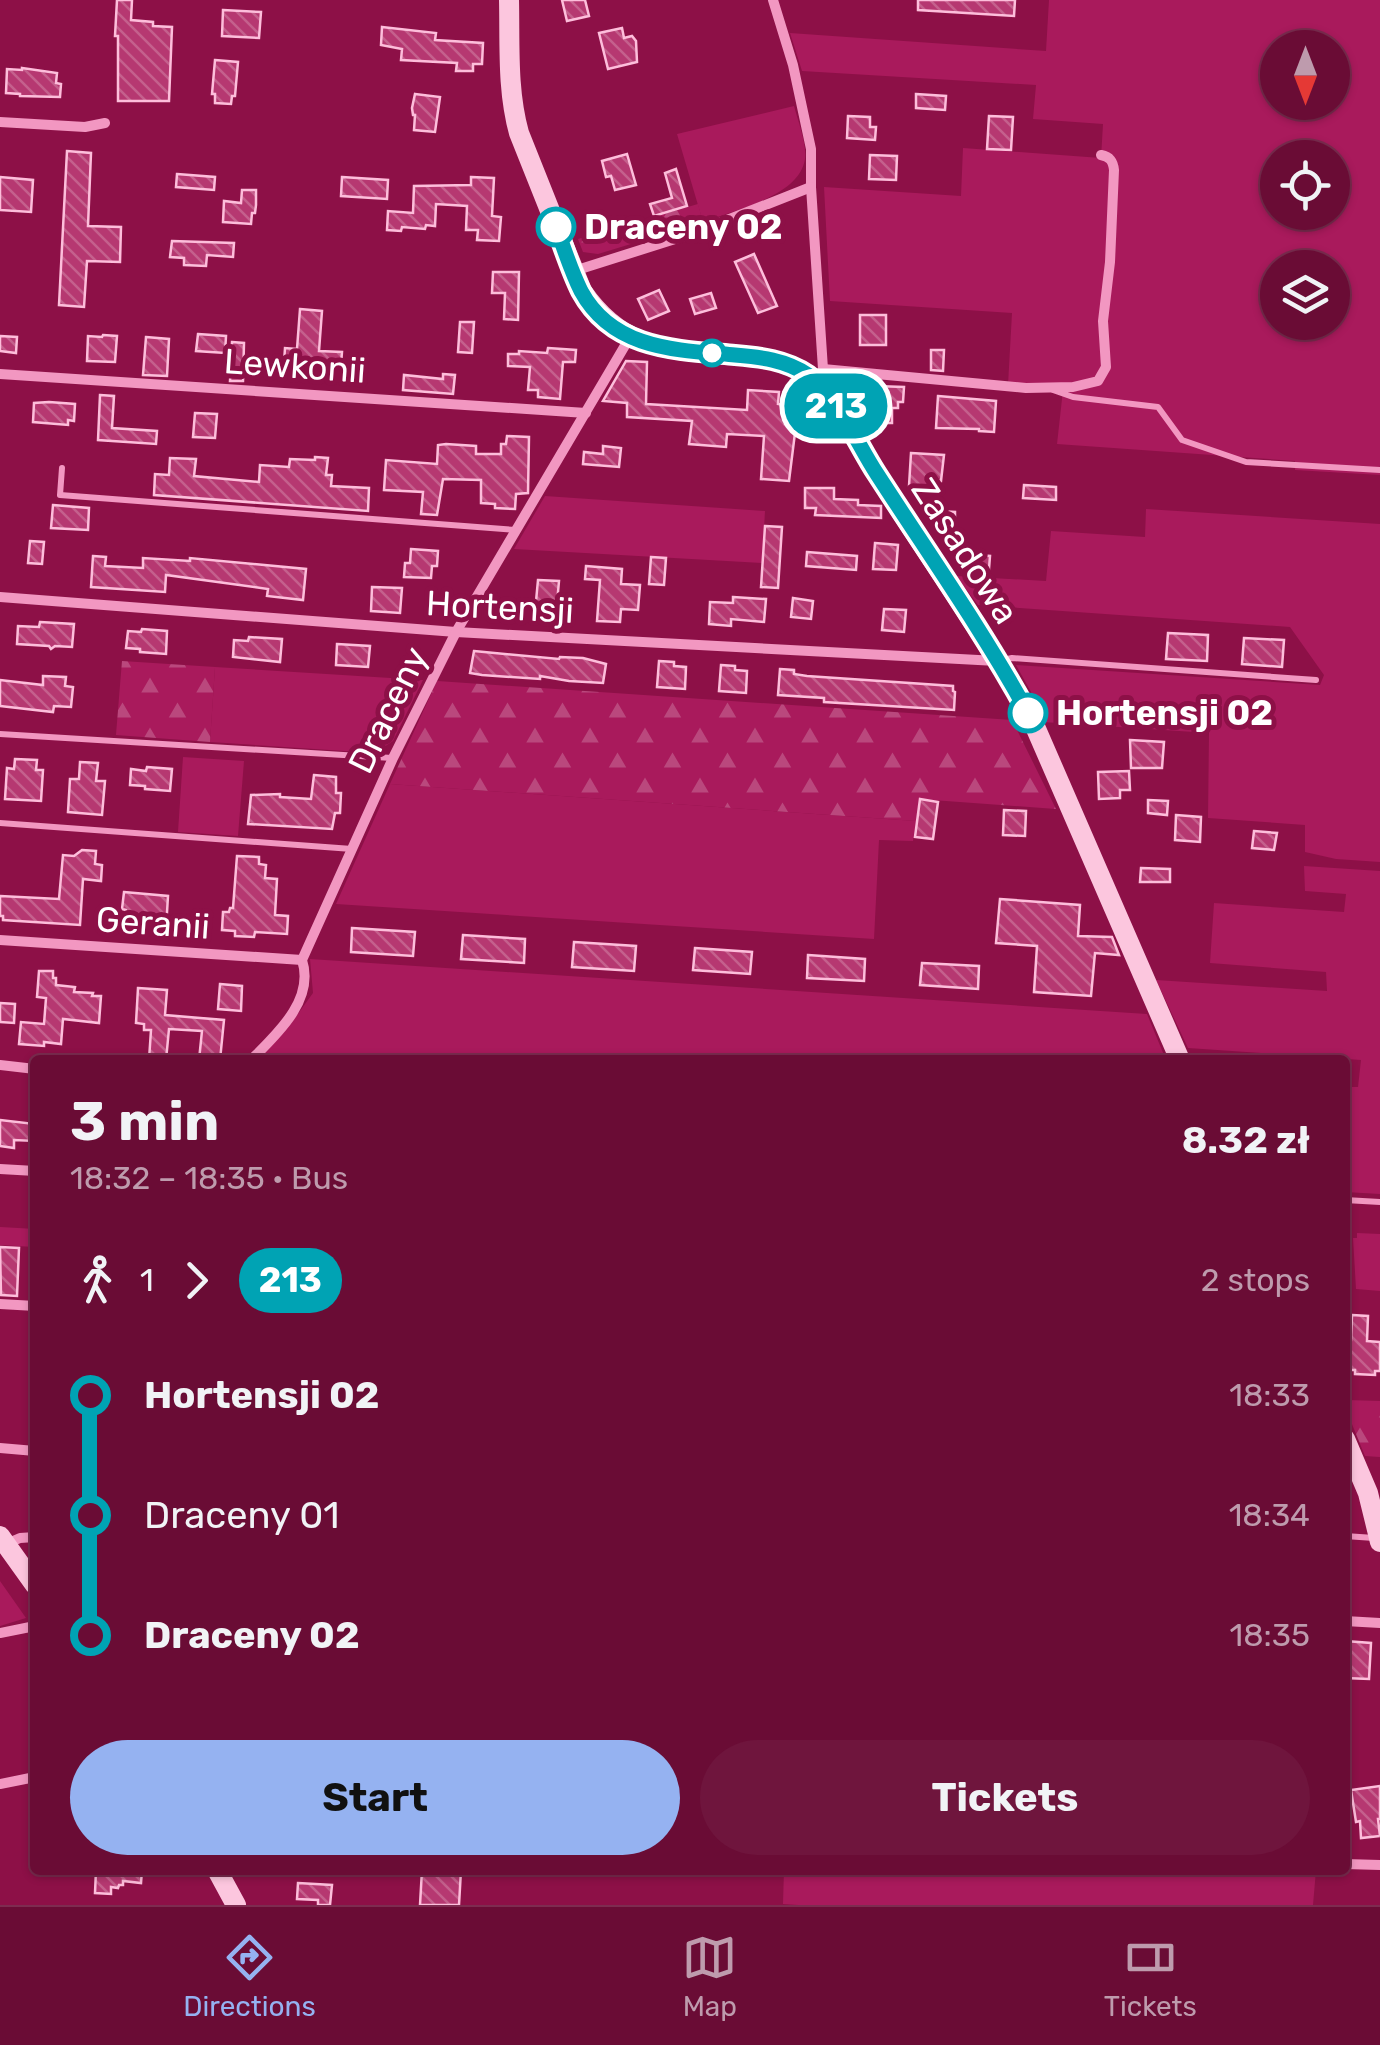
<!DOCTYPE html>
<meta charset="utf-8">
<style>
:root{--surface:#6a0c35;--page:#6f153d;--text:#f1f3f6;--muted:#be9bad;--line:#7d2c50;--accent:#95b2f1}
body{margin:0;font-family:Rubik,sans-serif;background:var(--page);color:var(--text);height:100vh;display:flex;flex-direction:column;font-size:38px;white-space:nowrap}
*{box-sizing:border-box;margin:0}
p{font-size:32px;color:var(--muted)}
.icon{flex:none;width:55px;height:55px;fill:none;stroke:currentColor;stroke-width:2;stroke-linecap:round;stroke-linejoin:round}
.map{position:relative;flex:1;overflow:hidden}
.panel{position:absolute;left:30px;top:1055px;width:1320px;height:820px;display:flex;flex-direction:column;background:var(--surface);border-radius:10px;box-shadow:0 2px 8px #0004,0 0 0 2px var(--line)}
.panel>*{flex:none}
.badge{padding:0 20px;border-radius:32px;font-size:35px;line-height:65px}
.needle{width:65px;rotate:180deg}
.fabs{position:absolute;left:1260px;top:30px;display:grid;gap:20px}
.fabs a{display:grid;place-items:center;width:90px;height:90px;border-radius:50%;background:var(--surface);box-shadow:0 2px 8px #0004,0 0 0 2px var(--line);font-size:50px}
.map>.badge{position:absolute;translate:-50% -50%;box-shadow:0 0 0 5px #fff}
.legs{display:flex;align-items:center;gap:15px;height:110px;padding:0 40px;font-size:32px}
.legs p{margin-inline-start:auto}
.headline{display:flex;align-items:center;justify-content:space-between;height:170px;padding:0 40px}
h1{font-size:55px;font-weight:700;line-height:75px}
.primary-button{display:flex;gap:20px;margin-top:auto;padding:20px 40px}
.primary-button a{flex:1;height:115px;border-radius:60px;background:var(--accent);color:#111;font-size:40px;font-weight:700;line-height:115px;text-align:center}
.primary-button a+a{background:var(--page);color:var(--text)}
ul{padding:0 40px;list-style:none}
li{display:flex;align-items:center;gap:35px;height:120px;font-size:38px}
li i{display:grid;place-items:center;width:15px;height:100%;margin:0 12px;background:currentColor}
li i::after{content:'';width:25px;height:25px;margin:-12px;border:8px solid;border-radius:50%;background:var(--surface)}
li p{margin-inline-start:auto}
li:first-child i{background:linear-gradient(#0000 50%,currentColor 0)}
li:last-child i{background:linear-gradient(currentColor 50%,#0000 0)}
.dock{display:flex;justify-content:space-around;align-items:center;height:140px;border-top:2px solid var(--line);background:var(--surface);font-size:28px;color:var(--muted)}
.dock a{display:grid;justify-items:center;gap:5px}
.dock .current{color:var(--accent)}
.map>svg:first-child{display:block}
.grass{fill:#a91a5c;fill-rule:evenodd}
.forest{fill:url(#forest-firs)}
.building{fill:url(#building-back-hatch);stroke:#fdbedb;stroke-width:2.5}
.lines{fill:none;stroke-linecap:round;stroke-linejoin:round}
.lane{stroke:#f297c1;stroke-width:6}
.street{stroke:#f297c1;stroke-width:10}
.secondary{stroke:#fcc6de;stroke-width:20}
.line-1-casing{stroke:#fff;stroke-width:22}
.line-1{stroke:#00a3b4;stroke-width:15}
.stop-1-dot{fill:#fff;stroke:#00a3b4;stroke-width:5}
.labels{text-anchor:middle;stroke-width:10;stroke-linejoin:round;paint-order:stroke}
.stop-label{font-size:35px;font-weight:bold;fill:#fff;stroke:#8d1047;text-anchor:start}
.street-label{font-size:35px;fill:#fff;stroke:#8d1047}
</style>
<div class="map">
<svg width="1380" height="1905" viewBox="0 0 1380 1905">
<defs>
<pattern id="forest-firs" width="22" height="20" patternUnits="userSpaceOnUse" patternTransform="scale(2.5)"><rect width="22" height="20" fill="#a91a5c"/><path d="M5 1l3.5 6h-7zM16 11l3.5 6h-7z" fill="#ba487d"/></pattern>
<pattern id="building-back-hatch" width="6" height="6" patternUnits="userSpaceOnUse" patternTransform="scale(2.5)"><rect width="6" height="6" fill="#b63871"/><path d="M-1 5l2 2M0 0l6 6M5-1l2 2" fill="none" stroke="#c5608d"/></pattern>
</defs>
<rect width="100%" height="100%" fill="#8d1047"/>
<g class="grass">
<path d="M1049,0h331v475l-85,-5v-9l-238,-17 6,-54 -55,-5 4,-72 -182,-12 -6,-114 137,9 2,-48 138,10 2,-34 -70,-5 3,-34 -234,-14 -12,-38 256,18zM1278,48h54v54h-54zM1278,158h54v54h-54zM1278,268h54v54h-54z"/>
<path d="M794,106c4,15 13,38 11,53 -6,38 -71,51 -102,63l-26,-88z"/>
<polygon points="545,496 765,511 762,563 514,549"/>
<polygon points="1146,509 1380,524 1380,862 1336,859 1305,852 1305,825 1208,818 1209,733 1043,722 1031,692 1016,665 1320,685 1324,675 1290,627 978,605 956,576 1046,581 1051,531 1145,537"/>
<polygon points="215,667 423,680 393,741 375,753 210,742"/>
<polygon points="183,757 244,761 238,836 178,832"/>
<polygon points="390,784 916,821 913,841 879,840 874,939 336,904"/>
<polygon points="1304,866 1380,871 1380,1194 1345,1192 1345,1087 1358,1087 1361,1060 1188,1048 1156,980 1327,991 1326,972 1210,963 1214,903 1344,912 1346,894 1305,891"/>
<polygon points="310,959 1147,1014 1166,1060 258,1060 292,1022 313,993"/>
<polygon points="1357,1233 1380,1234 1380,1291 1356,1289 1353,1238 1357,1238"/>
<polygon points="0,1581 26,1618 0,1626"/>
<polygon points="784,1870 1316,1870 1313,1905 798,1905 783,1904"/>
</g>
<g class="forest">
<polygon points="698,204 703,222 598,254 583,252 578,239"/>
<polygon points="122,661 215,667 210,742 116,735"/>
<polygon points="437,681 1012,720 1056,809 919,799 916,821 390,784"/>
<polygon points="0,1227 35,1229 35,1247 0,1245"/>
<polygon points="1345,1400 1380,1401 1380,1457 1365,1456 1345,1407"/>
</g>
<g class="building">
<polygon points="117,0 132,0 131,20 153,22 153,26 172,27 169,101 118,101 118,36 115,36"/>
<polygon points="562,0 585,0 589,16 567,21"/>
<polygon points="918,0 1015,0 1014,16 918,10"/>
<polygon points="223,10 261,12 259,38 222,36"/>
<polygon points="382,27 436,33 435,40 483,43 482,64 473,64 473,71 456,71 457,63 401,60 402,49 381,45"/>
<polygon points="622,28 624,38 632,36 636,41 637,62 608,69 599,33"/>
<polygon points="215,60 238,62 235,96 232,96 231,104 215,103 215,94 212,94"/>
<polygon points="22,68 57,73 56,83 61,84 60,97 20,96 20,94 6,93 7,69 22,70"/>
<polygon points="415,94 440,97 435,132 414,130 415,115 413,115 412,108"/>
<polygon points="916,94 946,96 945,110 916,108"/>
<polygon points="848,116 870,117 870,127 876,127 875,140 847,138"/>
<polygon points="989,116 1013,117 1011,150 987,149"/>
<polygon points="67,151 91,153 88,226 121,227 120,262 87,261 84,307 59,305"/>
<polygon points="627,154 636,185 615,190 611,176 606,177 602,161"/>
<polygon points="870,155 897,156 896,180 869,179"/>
<polygon points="676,169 687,206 654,216 650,204 672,198 665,173"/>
<polygon points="177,174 215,177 214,190 176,187"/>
<polygon points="0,177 33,180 31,212 0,210"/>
<polygon points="342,177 388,180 387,199 341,196"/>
<polygon points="471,177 494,178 492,216 501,217 499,241 477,240 478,230 466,230 467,206 436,204 435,226 426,225 425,229 402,227 401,231 387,230 388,211 413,213 414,186 471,185"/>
<polygon points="242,190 256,190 256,205 255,213 252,213 251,224 223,222 224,201 241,203"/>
<polygon points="172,241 234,243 233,257 207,255 206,266 184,265 184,258 170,257"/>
<polygon points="754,254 777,306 758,313 735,262"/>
<polygon points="493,272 519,272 518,320 504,319 505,293 492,293"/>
<polygon points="659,290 669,311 648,320 638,299"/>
<polygon points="711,293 716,308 695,314 690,299"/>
<polygon points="300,309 322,311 319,351 342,352 340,377 286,373 287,363 284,363 285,348 297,349"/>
<rect x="860" y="315" width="26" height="30"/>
<polygon points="460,322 474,322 472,353 458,352"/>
<polygon points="198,334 226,336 225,353 196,351"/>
<polygon points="103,335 117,336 115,362 87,361 88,336 102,337"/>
<polygon points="0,336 17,337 16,353 0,351"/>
<polygon points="146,337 169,339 167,376 143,375"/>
<polygon points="232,342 244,343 243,381 230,381"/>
<polygon points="548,348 576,350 575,362 563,362 560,399 538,397 538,390 528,390 530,367 508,366 508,354 519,354 519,351 547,353"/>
<polygon points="931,350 944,350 943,371 931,370"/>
<polygon points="626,361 647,362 646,404 747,410 748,390 779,392 778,404 786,405 785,424 796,425 789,481 761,479 764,436 727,434 726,447 689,444 692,421 627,417 627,403 603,401"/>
<polygon points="443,374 455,375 453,394 403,390 404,375 443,379"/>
<polygon points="875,386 904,387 903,402 898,402 898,408 892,408 892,423 876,423"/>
<polygon points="100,395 114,396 112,428 157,431 156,444 98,440"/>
<polygon points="938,396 996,401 994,432 979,431 979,429 936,428"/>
<polygon points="49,402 75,404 74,421 68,420 68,425 33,422 34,403"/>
<polygon points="195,413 217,414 215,438 193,437"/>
<polygon points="507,436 529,437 528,493 516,494 515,509 495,508 495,504 481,503 481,480 443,479 437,515 421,514 423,492 384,490 386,460 437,464 438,445 446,444 476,446 476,454 501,454 501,444 506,444"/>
<polygon points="603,446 621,448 619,467 583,464 584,452 603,454"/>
<polygon points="911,453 944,455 941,481 935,480 934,487 909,486"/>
<polygon points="315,457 328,458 326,475 332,475 331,486 369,488 368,511 154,495 155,474 169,475 170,458 196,459 194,476 259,482 260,465 289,467 290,459 315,460"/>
<polygon points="1024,485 1056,487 1056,500 1023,498"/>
<polygon points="805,488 834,488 834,499 858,500 858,505 881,506 881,518 815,515 816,508 805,508"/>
<polygon points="53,505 89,508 88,530 51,528"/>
<polygon points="937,511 955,512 955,524 936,524"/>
<polygon points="765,526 782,527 778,588 761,587"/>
<polygon points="30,541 44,542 42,564 28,563"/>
<polygon points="875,543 898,545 896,570 873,569"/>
<polygon points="411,549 438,551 437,566 432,566 431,578 404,577 405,563 410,563"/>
<polygon points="807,552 857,556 856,570 806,566"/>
<polygon points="961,554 990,556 989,569 960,567"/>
<polygon points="93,556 106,557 105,566 143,568 143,558 190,561 190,558 306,569 303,600 267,596 268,589 166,575 165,592 91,587"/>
<polygon points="651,557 666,558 664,585 649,584"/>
<polygon points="586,566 622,569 621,584 640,585 638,610 621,609 620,622 597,621 600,580 585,579"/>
<polygon points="538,580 559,581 556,614 535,612"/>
<polygon points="372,587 402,588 400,613 371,611"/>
<polygon points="733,597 766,599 764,622 731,619 731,626 709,624 710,602 733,603"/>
<polygon points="793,598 813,601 811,619 791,617"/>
<polygon points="884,609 906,610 904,632 882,630"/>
<polygon points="40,622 74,624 72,647 55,646 51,649 49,646 17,644 18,626 39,627"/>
<polygon points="142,629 167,631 166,654 140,652 140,649 126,648 128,631 141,632"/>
<polygon points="1168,633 1208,635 1207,661 1166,659"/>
<polygon points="249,637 282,639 280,662 233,657 234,640 248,641"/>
<polygon points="1244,638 1284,640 1282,667 1242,664"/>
<polygon points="337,644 370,646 368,667 336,665"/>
<polygon points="474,651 559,659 560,657 583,658 606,664 603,683 569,681 540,676 540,679 482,675 470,673"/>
<polygon points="659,661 674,662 674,666 686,667 685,689 657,687"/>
<polygon points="721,665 735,666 735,670 747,671 746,693 719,691"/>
<polygon points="780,669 794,670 794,674 807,676 953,686 953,691 955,692 954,710 824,702 824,698 778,695"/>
<polygon points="43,676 66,677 65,686 73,687 71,707 54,706 53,712 0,706 0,680 43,685"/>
<polygon points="1130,740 1164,742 1162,768 1131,768"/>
<polygon points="15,759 37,760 36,770 43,770 41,801 5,799 7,768 14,769"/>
<polygon points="80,762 98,763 96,781 105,781 102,815 68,812 70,779 79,779"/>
<polygon points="147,767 172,769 170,791 145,789 145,786 130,785 131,769 146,771"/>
<polygon points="1129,771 1130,790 1120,790 1120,798 1099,799 1098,772"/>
<polygon points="314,775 336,777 336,793 341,793 340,813 335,813 332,829 248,824 251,795 280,794 280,797 311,799"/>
<polygon points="920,799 938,802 933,839 915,837"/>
<polygon points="1148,800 1168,801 1167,815 1148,813"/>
<polygon points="1004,810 1026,811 1025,836 1003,835"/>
<polygon points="1176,815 1201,817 1200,842 1175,840"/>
<polygon points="1254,831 1277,833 1274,850 1252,848"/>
<polygon points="82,850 96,851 95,864 102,865 101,881 83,879 80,925 3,920 3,916 0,916 0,896 59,899 63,855 74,856"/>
<polygon points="237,856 259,857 259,864 266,865 265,878 277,879 275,915 288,916 287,934 255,932 254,937 235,936 235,931 222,930 223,912 229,912 230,908 233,908"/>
<polygon points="1141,868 1170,869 1170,882 1140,882"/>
<polygon points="124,892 168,896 166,929 132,927 132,924 125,924 126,910 122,909"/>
<polygon points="1000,899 1080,905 1078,936 1112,937 1119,955 1095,953 1091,996 1034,992 1037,946 996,943"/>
<polygon points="352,928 415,932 413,956 351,952"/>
<polygon points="463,935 525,939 524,963 461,959"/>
<polygon points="574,942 636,946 634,971 572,967"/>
<polygon points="695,948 752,952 750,974 693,970"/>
<polygon points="808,955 865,959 864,981 807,978"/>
<polygon points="922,963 979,966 978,989 920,985"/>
<polygon points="39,971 53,971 53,978 56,978 56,985 75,987 74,992 93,993 92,996 101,996 99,1023 63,1019 61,1044 44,1042 44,1046 19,1044 21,1022 44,1024 46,998 37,997"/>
<polygon points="220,984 242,986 241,1011 218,1009"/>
<polygon points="138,988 167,990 165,1015 224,1020 220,1060 199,1060 202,1031 169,1029 166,1060 149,1060 151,1030 144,1030 144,1024 136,1023"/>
<polygon points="0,1003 15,1004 14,1023 0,1022"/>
<polygon points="0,1120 35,1124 35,1141 14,1140 14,1148 0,1146"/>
<polygon points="0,1247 19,1248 17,1296 1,1295"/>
<polygon points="1352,1315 1368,1316 1367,1341 1380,1342 1380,1371 1375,1371 1375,1375 1355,1374 1355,1370 1345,1370 1345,1340 1351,1340"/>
<polygon points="1345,1641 1371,1643 1369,1679 1345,1678"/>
<polygon points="1380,1786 1380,1819 1378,1819 1380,1836 1361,1838 1360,1821 1356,1822 1351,1790"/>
<polygon points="96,1870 142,1870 141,1883 123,1881 123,1885 119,1885 118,1888 111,1887 111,1894 95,1893"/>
<polygon points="422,1870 461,1870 459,1905 420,1905"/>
<polygon points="298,1883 332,1885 330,1905 318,1905 318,1900 297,1899"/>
</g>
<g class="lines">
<g class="lane">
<polyline points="1053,390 1073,397 1158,407 1182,440 1246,462 1380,470"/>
<polyline points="62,468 60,495 515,530"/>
<polyline points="1003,660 1012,658 1316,680"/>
<polyline points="0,734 392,758"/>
<polyline points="0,823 352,849"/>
<polyline points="1345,1200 1380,1202"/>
<polyline points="1345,1536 1374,1538"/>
</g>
<g class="street">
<polyline points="773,0 793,65 811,149 811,187 823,369 821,373"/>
<polyline points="0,122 85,127 105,123"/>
<polyline points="574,271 694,233 811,187"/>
<path d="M823,369l203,19 47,-1 25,-6 8,-14 -3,-46 7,-59 4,-92c-1,-9 -4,-13 -13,-15"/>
<polyline points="0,374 586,413"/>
<polyline points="0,597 456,632 997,661"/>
<polyline points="0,940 302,960"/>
<path d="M251,1060c26,-26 64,-60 51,-100l91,-202 63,-126 174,-295"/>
<polyline points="0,1065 35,1069"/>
<polyline points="0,1169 35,1171"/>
<polyline points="0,1304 35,1306"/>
<polyline points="0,1448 35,1451"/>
<polyline points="6,1544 20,1538 35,1537"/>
<polyline points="1345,1621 1380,1623"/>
<polyline points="0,1633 35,1626"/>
<polyline points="0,1784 35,1777"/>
<polyline points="1345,1864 1380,1865"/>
</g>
<g class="secondary">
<path d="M509,0c1,44 -2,90 10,133l63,158c42,61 86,58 154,64 25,2 51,6 73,21 30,22 46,63 65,93 51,83 108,161 156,246l150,345"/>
<polyline points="1345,1439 1368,1493 1380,1542"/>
<polyline points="0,1536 35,1585"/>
<polyline points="217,1870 236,1905"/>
</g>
</g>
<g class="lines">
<defs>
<path id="line-1" d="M556,227c8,21 15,44 25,64 32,59 96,59 154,64 25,2 51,5 73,20 30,21 49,69 69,99 51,79 106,157 151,239"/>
</defs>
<use href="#line-1" class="line-1-casing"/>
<use href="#line-1" class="line-1"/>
</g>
<g class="stop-1-dot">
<circle cx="556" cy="227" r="18"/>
<circle cx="712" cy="353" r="12"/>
<circle cx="1028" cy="713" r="18"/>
</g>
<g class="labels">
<g class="stop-label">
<text x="584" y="239">Draceny 02</text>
<text x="1056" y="725">Hortensji 02</text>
</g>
<g class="street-label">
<text transform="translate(295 366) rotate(4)" y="12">Lewkonii</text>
<text transform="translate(965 551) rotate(57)" y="12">Zasadowa</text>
<text transform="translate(500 607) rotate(3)" y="12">Hortensji</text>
<text transform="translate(388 710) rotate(-64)" y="12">Draceny</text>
<text transform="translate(153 923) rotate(4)" y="12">Geranii</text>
</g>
</g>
</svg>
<div class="fabs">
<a><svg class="needle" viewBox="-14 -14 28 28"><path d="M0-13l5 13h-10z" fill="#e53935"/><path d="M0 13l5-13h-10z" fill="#be9bad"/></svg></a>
<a><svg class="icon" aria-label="locate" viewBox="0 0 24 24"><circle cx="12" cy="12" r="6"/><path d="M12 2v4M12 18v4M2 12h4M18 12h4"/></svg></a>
<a><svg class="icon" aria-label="layers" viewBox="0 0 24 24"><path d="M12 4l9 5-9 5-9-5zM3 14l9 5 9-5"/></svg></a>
</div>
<b class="badge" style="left:836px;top:406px;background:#00a3b4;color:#fff">213</b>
<section class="panel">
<div class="headline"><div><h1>3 min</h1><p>18:32 – 18:35 · Bus</p></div><b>8.32 zł</b></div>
<div class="legs"><svg class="icon" aria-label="walk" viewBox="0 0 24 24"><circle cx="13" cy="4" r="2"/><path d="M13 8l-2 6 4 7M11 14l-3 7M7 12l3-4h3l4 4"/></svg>1<svg class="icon" aria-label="forward" viewBox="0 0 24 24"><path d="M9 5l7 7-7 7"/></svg><b class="badge" style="background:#00a3b4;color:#fff">213</b><p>2 stops</p></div>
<ul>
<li><i style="color:#00a3b4"></i><b>Hortensji 02</b><p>18:33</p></li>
<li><i style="color:#00a3b4"></i><span>Draceny 01</span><p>18:34</p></li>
<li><i style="color:#00a3b4"></i><b>Draceny 02</b><p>18:35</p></li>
</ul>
<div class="primary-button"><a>Start</a><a>Tickets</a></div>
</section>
</div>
<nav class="dock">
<a class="current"><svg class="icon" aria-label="directions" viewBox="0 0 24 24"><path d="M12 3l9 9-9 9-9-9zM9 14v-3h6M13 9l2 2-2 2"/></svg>Directions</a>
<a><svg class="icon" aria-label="map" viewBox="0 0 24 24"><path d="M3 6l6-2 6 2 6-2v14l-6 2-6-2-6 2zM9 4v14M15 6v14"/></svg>Map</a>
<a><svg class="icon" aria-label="tickets" viewBox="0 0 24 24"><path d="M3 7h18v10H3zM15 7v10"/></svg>Tickets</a>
</nav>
